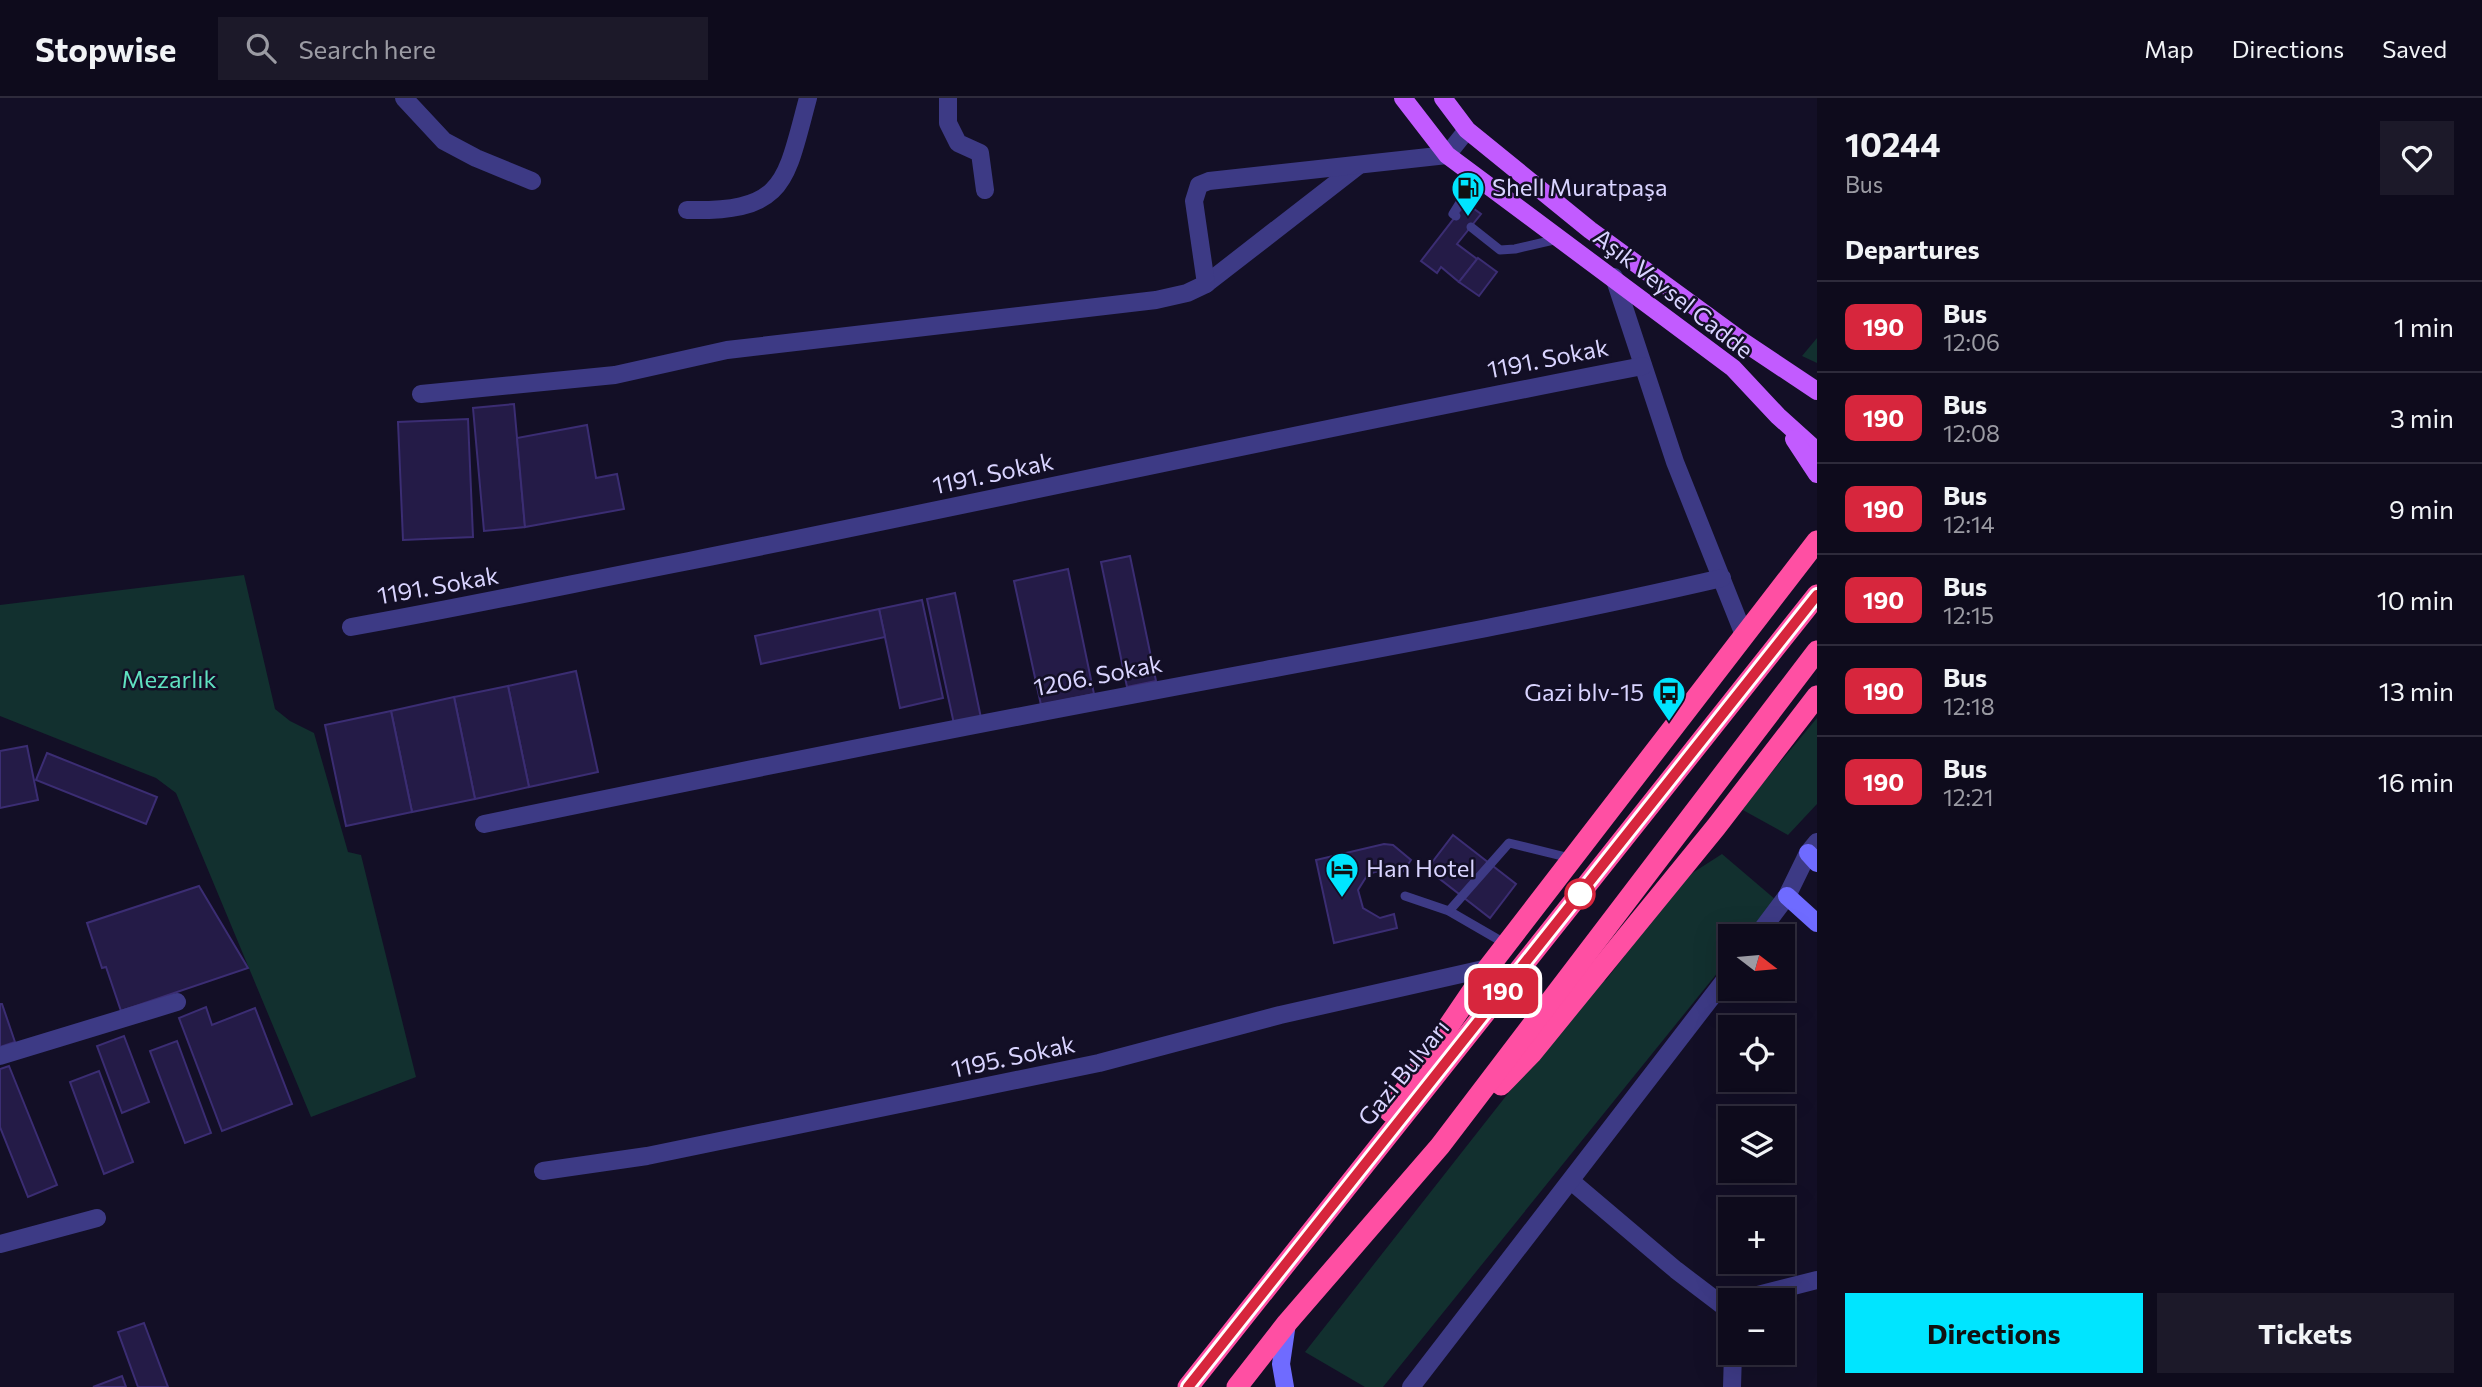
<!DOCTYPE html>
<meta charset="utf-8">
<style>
:root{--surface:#0e0b1c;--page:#1c1929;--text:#f1f3f6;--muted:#9b9ba3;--line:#2e2b3b;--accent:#00e5ff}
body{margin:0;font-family:Commissioner,sans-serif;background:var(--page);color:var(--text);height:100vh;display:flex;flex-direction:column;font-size:26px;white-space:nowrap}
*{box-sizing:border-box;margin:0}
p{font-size:23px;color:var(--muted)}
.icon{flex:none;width:38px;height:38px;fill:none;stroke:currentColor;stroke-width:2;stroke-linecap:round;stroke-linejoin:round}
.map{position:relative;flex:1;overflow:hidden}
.drawer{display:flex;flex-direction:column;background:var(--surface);width:665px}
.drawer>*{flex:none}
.badge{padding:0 14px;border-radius:10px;font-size:24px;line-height:46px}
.needle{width:46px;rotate:106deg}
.buttons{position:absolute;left:1718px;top:826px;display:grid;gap:14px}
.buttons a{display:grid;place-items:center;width:77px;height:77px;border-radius:0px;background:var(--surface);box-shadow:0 7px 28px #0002,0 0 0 2px var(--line);font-size:35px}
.map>.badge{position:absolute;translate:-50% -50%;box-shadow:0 0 0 4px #fff}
h2{padding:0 28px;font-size:26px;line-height:63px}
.round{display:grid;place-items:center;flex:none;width:74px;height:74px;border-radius:0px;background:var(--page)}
.overview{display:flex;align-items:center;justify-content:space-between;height:119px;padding:0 28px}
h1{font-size:33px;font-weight:700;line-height:52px}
.button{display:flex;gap:14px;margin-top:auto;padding:14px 28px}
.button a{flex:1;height:80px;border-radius:0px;background:var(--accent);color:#111;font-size:28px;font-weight:700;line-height:80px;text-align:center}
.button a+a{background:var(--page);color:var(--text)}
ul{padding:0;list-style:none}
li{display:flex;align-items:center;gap:21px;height:91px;padding:0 28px;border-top:2px solid var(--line)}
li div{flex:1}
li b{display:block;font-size:26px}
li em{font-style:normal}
li .badge{min-width:77px;font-weight:700;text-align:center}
header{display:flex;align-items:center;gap:42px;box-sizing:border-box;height:98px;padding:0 35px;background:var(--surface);border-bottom:2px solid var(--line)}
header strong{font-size:33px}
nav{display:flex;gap:38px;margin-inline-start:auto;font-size:24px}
.search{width:490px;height:63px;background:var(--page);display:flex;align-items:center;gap:18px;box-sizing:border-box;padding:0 24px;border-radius:0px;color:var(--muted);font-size:26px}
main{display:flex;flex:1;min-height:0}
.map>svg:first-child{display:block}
.green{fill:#12302f}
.building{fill:#241b47;stroke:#3b2d73;stroke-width:2}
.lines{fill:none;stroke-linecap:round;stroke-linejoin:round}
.lane{stroke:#3d3a85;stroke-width:9}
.street{stroke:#3d3a85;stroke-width:18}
.secondary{stroke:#6f6bff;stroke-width:18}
.primary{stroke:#c25bff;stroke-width:18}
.highway{stroke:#ff4fa3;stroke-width:21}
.line-casing{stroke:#fff;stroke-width:16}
.line{stroke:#d7263d;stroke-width:10}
.stop-dot{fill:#fff;stroke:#d7263d;stroke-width:3.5}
.labels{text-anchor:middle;stroke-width:5;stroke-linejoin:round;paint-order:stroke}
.poi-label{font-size:24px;fill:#d9d4ff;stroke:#130f26;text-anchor:start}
.street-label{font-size:24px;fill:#d9d4ff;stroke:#130f26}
.park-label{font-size:24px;fill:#5fe0c0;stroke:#130f26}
</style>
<header>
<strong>Stopwise</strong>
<div class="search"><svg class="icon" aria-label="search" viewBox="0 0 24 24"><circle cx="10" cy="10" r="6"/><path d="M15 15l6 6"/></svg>Search here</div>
<nav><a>Map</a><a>Directions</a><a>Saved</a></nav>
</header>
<main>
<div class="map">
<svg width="1817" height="1289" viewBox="0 0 1817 1289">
<rect width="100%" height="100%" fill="#130f26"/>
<g class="green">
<polygon points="1817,240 1817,265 1802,258"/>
<polygon points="244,477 275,611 290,623 314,635 348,754 361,757 416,979 311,1019 176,695 156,680 0,618 0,507"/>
<polygon points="1817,620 1817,706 1788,737 1741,711"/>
<polygon points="1722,756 1776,802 1746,838 1731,838 1731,858 1383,1289 1365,1289 1305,1254 1593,887 1606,882 1683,781"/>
</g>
<g class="building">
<polygon points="1466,105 1481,116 1457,146 1477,161 1459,184 1441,169 1437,175 1421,163"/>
<polygon points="1478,160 1497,174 1479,198 1459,184"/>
<polygon points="514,306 525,429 484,433 473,310"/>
<polygon points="468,321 473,439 403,442 398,324"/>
<polygon points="587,327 596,380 617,376 624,411 525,429 517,340"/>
<polygon points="1130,458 1156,583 1127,589 1101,464"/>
<polygon points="1068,471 1094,596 1041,607 1014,483"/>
<polygon points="955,495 981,620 954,626 927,501"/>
<polygon points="922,502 943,600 900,610 879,511"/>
<polygon points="879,511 885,539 761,566 755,538"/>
<polygon points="576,573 598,674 529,689 508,588"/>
<polygon points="508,588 529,689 475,701 454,599"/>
<polygon points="454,599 475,701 412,714 391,613"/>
<polygon points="391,613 412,714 346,728 325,627"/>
<polygon points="27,648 38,702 0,710 0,653"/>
<polygon points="47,655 157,699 146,726 36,682"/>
<polygon points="1453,737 1516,786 1490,820 1427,771"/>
<polygon points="1384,746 1393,747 1411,762 1399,779 1386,771 1368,776 1358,792 1363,810 1380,820 1394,816 1397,830 1334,845 1316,762"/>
<polygon points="199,788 248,870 121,913 106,869 102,870 87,825"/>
<polygon points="0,906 2,906 15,944 0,949"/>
<polygon points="206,909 212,927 255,910 292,1006 222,1033 179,920"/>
<polygon points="124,938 149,1004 122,1015 97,948"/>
<polygon points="177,943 211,1035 185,1045 150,953"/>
<polygon points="9,968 57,1087 28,1099 0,1029 0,971"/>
<polygon points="99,973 133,1064 104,1076 70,984"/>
<polygon points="144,1225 168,1289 138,1289 118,1234"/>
<polygon points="122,1278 126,1289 93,1289"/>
</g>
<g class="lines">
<g class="lane">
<polyline points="1456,118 1453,116 1476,79"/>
<polyline points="1471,129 1500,152 1515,151 1558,141"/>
<polyline points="1405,798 1449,813 1506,846"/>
<polyline points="1449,813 1509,745 1570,760"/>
</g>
<g class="street">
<polyline points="404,0 444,43 476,60 532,83"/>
<polyline points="948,0 948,25 958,45 980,55 985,92"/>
<path d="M687,112c99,2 98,-27 121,-112"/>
<polyline points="1614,179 1675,364 1744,537"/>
<polyline points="1206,186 1358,68"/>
<polyline points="421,296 615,277 727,252 1156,202 1187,195 1206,186 1194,103 1199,87 1209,83 1447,57 1467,32"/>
<path d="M351,529c113,-20 225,-44 338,-66 318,-64 636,-134 954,-195"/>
<path d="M484,726c217,-45 435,-89 653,-130 195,-37 391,-71 585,-116"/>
<polyline points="1757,838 1787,798 1808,755 1817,744"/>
<polyline points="0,958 177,904"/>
<polyline points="543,1073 647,1058 1099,965 1280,917 1488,870"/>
<polyline points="1571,1083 1676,1172 1722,1207 1731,1220"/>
<polyline points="0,1146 97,1120"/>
<polyline points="1738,1202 1817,1182"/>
<polyline points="1411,1289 1731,874"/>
<polyline points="1732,1289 1733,1255"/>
</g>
<g class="secondary">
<polyline points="1808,755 1817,765"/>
<polyline points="1787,798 1817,825"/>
<polyline points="1285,1289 1281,1266 1287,1225"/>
</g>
<g class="primary">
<polyline points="1403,0 1447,57 1733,270 1778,318 1817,353"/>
<polyline points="1443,0 1467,32 1590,132 1742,243 1817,293"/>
<polyline points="1794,341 1817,376"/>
</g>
<g class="highway">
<polyline points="1501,987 1531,956 1716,729 1817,598"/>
<polyline points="1390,1014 1488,870 1817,443"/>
<polyline points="1188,1289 1817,497"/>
<polyline points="1237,1289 1287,1225 1440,1048 1817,553"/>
</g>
</g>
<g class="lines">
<defs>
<polyline id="line" points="1188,1289 1817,497"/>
</defs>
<use href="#line" class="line-casing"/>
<use href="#line" class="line"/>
</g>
<defs>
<symbol id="fuel-pin" viewBox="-11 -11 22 30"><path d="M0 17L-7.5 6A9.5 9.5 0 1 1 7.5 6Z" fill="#00e5ff" stroke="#130f26"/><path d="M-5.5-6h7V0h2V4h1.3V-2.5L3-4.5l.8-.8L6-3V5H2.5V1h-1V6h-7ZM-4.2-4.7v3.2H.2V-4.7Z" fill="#111"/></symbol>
<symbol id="bus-pin" viewBox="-11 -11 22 30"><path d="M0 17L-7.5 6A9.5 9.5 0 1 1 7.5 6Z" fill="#00e5ff" stroke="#130f26"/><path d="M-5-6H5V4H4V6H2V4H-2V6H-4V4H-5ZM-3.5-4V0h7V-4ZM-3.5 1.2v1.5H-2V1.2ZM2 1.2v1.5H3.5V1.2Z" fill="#111"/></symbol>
<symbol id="hotel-pin" viewBox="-11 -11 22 30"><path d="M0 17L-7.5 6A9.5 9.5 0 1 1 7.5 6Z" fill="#00e5ff" stroke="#130f26"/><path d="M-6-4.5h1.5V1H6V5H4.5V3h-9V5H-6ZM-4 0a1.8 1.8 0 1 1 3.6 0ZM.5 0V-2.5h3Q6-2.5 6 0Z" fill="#111"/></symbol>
</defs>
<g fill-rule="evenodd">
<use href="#fuel-pin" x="1449" y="71" width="38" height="52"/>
<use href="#bus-pin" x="1650" y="576" width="38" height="52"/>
<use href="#hotel-pin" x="1323" y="752" width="38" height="52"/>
</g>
<circle class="stop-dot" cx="1580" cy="796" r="14"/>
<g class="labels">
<g class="poi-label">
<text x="1492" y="98">Shell Muratpaşa</text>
<text x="1644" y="603" text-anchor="end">Gazi blv-15</text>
<text x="1366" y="779">Han Hotel</text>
</g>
<g class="street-label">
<text transform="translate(1673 196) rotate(38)" y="8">Aşık Veysel Cadde</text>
<text transform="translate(1548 261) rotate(-11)" y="8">1191. Sokak</text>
<text transform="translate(993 376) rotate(-12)" y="8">1191. Sokak</text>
<text transform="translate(438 488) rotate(-10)" y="8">1191. Sokak</text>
<text transform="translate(1098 578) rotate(-11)" y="8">1206. Sokak</text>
<text transform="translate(1013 959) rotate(-12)" y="8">1195. Sokak</text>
<text transform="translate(1404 975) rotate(-51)" y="8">Gazi Bulvarı</text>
</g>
<g class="park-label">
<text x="169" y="590">Mezarlık</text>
</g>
</g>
</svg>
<div class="buttons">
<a><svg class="needle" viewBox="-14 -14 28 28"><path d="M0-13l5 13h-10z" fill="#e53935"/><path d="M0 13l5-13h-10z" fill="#9b9ba3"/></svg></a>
<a><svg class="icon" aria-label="locate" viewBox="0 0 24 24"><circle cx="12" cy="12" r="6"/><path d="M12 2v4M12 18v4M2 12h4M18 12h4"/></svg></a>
<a><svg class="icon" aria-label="layers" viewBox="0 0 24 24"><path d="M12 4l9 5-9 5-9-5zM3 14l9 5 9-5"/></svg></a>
<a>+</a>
<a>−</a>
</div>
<b class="badge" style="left:1503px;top:893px;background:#d7263d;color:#fff">190</b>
</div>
<section class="drawer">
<div class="overview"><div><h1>10244</h1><p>Bus</p></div><a class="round"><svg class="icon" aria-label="heart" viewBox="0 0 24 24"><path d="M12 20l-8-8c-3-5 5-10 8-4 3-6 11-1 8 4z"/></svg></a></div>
<h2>Departures</h2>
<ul>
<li><span class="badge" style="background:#d7263d;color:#fff">190</span><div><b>Bus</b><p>12:06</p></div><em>1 min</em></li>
<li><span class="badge" style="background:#d7263d;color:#fff">190</span><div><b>Bus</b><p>12:08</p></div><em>3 min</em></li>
<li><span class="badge" style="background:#d7263d;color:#fff">190</span><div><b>Bus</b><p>12:14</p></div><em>9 min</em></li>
<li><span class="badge" style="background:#d7263d;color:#fff">190</span><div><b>Bus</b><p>12:15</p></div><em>10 min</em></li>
<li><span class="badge" style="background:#d7263d;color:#fff">190</span><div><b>Bus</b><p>12:18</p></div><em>13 min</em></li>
<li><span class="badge" style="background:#d7263d;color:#fff">190</span><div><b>Bus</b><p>12:21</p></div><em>16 min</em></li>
</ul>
<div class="button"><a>Directions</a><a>Tickets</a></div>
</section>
</main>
